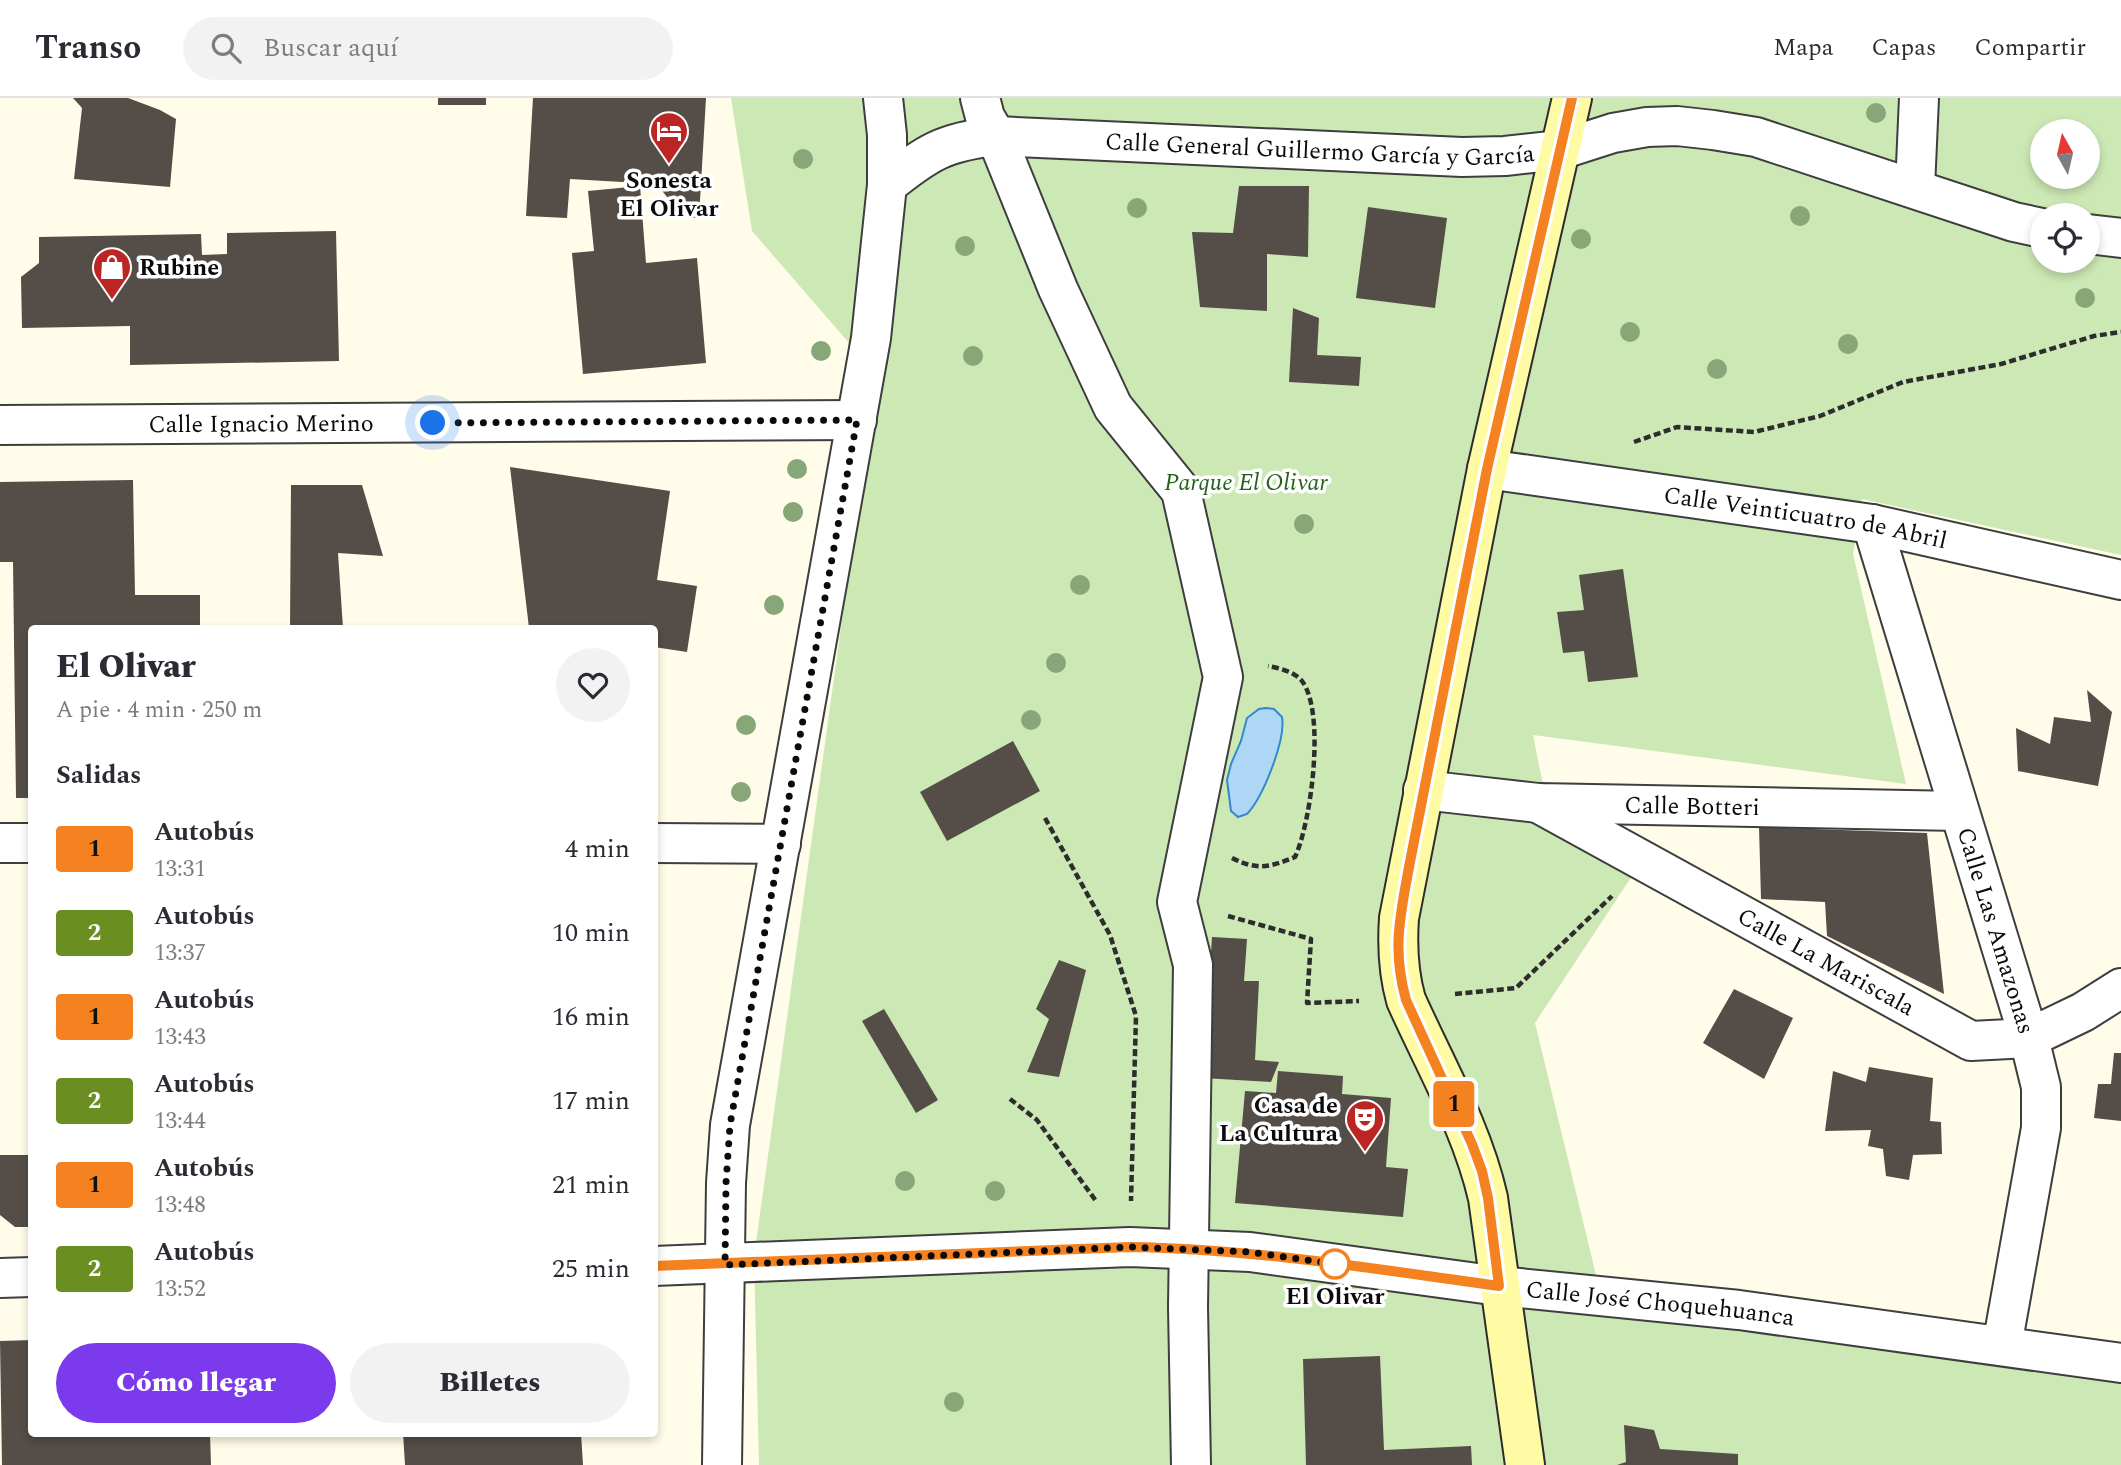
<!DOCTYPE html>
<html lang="es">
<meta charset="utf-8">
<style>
:root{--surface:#fff;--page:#f2f2f3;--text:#2b2b33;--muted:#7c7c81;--line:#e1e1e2;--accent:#7c3aed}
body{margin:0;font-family:Spectral,serif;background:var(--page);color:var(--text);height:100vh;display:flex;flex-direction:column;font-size:26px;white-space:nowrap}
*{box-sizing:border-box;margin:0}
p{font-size:23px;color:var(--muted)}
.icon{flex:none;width:38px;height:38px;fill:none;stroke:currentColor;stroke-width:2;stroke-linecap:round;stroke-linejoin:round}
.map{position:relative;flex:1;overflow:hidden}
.details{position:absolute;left:28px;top:527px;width:630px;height:812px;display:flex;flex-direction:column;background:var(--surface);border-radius:7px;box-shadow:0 4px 10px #0003}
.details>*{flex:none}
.badge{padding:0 14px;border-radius:5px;font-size:24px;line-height:46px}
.needle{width:46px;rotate:352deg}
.controls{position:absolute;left:2030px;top:21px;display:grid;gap:14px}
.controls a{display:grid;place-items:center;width:70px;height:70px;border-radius:50%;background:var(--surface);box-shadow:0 4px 10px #0003;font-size:35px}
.you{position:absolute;width:35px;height:35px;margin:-18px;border:5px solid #fff;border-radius:50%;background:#1a73e8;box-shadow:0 0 0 10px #1a73e833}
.map>.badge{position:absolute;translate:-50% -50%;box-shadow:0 0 0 4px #fff}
h2{padding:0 28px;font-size:26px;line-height:63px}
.round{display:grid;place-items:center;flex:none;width:74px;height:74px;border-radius:37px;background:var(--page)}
.overview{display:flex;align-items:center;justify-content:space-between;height:119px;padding:0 28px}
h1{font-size:33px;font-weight:800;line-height:52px}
.cta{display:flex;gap:14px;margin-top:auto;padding:14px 28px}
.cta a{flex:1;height:80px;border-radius:42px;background:var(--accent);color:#fff;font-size:28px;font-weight:800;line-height:80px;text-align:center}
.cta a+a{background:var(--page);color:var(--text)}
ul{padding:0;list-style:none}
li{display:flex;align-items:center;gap:21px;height:84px;padding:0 28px}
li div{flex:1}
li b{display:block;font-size:26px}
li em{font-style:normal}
li .badge{min-width:77px;font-weight:700;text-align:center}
header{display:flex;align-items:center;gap:42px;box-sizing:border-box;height:98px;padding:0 35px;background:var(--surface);border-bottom:2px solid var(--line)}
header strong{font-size:33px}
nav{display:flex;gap:38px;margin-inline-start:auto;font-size:24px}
.search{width:490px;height:63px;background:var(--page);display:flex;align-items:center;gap:18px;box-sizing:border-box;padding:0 24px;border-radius:38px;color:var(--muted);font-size:26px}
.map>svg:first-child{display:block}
.green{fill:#cce8b4;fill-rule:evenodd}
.water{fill:#aed7f6;stroke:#3587cd;stroke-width:2}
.building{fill:#544d48}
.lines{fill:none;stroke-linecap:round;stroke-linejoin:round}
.street-casing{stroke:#3e3e3e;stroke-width:42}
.secondary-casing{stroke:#2d2d2d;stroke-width:42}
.path{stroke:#2d2d2d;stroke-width:4.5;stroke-dasharray:7 3.5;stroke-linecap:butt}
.street{stroke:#fff;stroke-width:38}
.secondary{stroke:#fffaa4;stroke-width:38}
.tree{fill:#88a778}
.line-casing{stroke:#fff;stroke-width:16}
.line{stroke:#f58220;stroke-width:10}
.walk{stroke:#0b0b0b;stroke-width:7;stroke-dasharray:0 12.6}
.stop-dot{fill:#fff;stroke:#f58220;stroke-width:3.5}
.labels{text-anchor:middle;stroke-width:7;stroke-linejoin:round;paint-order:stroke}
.street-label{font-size:24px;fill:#0b0b0b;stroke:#fff}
.poi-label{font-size:24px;font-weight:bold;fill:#0b0b0b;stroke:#fff}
.park-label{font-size:24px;font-style:italic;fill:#27621c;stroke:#fff}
.stop-label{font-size:24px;font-weight:bold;fill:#0b0b0b;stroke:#fff}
</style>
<header>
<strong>Transo</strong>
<div class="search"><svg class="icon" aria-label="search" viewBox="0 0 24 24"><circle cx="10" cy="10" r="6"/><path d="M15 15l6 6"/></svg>Buscar aquí</div>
<nav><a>Mapa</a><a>Capas</a><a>Compartir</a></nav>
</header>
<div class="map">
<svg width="2121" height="1367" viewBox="0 0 2121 1367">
<rect width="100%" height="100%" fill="#fffce9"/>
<path class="green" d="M731,0h1390v457l-259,-56 -9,55 53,230 -373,-49 12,60 87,81 -97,147 67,277 519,74v91h-1362l-5,-208 122,-883 -124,-143zM2042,33h46v46h-46zM2042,117h46v46h-46z"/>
<path class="water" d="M1266,610l8,1 8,8c4,23 -19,80 -35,97l-9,3 -7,-6 -4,-31 4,-16 10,-23 6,-23 12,-9z"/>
<g class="building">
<polygon points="73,0 128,0 160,12 176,21 170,89 74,81 82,10"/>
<rect x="438" y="0" width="48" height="7"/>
<polygon points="533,0 706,0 699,120 683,120 657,86 570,81 567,120 526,118"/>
<polygon points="640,88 646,165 697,160 706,265 583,276 572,155 594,153 588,93"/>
<polygon points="1239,88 1309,88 1308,159 1267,156 1267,213 1200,209 1192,134 1233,135"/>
<polygon points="1368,109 1447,120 1435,210 1356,200"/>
<polygon points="336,133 339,263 130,267 130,228 22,230 21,179 39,165 39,139 201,136 202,157 227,156 227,135"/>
<polygon points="1293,210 1319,220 1317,257 1361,259 1359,288 1289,284"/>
<polygon points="510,369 670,393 657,482 697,488 687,554 654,549 654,530 529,530"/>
<polygon points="133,382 135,497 200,497 200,530 32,530 32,700 16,700 13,464 0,464 0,384"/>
<polygon points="291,387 362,387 383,458 338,455 343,530 290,530"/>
<polygon points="1623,471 1638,579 1588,584 1584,553 1563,555 1557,514 1584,512 1579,477"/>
<polygon points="2087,592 2112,614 2098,688 2018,673 2016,630 2050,646 2054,619 2091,624"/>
<polygon points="1013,643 1040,693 947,743 920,694"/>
<polygon points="1759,729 1927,735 1944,896 1827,838 1825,804 1761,801"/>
<polygon points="1212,839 1247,841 1244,883 1259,883 1255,962 1279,964 1271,984 1203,980"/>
<polygon points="1059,862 1086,872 1059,979 1027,974 1049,921 1036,911"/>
<polygon points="1734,891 1793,920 1764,981 1703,945"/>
<polygon points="884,911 938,1002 916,1015 862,923"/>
<polygon points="2114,955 2121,955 2121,1023 2094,1020 2098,986 2111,986"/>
<polygon points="1869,969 1933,980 1930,1023 1941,1024 1942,1056 1913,1057 1909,1082 1886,1078 1883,1051 1868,1048 1871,1032 1825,1033 1833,973 1866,984"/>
<polygon points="1278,973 1343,978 1342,996 1391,1000 1386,1069 1408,1071 1403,1119 1235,1105 1245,993 1276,995"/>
<polygon points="0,1057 32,1057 32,1129 15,1129 0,1117"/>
<polygon points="32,1242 32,1335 210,1335 211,1367 2,1367 0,1243"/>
<polygon points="1380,1258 1384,1352 1471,1348 1472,1367 1306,1367 1303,1261"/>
<polygon points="1624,1327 1654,1332 1660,1351 1738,1356 1738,1367 1617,1367 1626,1364"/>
<polygon points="403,1335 581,1335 583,1367 405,1367"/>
</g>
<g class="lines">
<defs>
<g id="street">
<polyline points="980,0 985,19 996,38 1058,191 1113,309 1181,393 1223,579 1177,804 1193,867 1188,1209 1191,1367"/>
<path id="s1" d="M887,87c41,-33 57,-43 109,-49l466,21 43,-1 55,-6 53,-17 34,-6 30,-1 36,4 43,7 258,85 28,6"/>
<polyline points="1915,90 1919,0"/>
<polyline points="2088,136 2121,140"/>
<path id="s2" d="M0,327l857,-5"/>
<path id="s3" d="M1487,371l385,55 249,56"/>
<path id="s4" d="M1872,426l157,514 12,49v41l-39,218"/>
<path id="s5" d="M1423,692l115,13 421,8"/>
<path id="s6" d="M1538,705l433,238 58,-3 54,-26 38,-24"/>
<polyline points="0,745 32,745"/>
<polyline points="654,745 781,746"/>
<path id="s7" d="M654,1168l476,-19 120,5 249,34 240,24 382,53"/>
<polyline points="0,1180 32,1179"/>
<polyline points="722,1367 726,1085 730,1027 871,240 887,87 887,37 883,0"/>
</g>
<path id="secondary" d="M1525,1367l-37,-267c-16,-70 -53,-133 -82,-198 -8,-28 -9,-53 -7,-82l88,-449 85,-371"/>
</defs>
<use href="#street" class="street-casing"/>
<use href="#secondary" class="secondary-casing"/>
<g class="path">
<polyline points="1634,344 1677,329 1754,334 1820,318 1903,284 2001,266 2094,238 2121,234"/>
<polyline points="1045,720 1110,837 1136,918 1131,1103"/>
<path d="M1232,760c26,13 38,9 63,-1 16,-34 31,-144 7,-176 -7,-9 -23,-13 -34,-15"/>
<polyline points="1228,818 1311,841 1307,905 1359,903"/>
<polyline points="1455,896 1516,890 1612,798"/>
<polyline points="1010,1001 1037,1022 1096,1103"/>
</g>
<use href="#street" class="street"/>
<use href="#secondary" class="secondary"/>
</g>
<g class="tree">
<circle cx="1876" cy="15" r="10"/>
<circle cx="803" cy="61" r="10"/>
<circle cx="1137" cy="110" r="10"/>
<circle cx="1800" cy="118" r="10"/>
<circle cx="1581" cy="141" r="10"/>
<circle cx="965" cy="148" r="10"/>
<circle cx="2085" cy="200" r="10"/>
<circle cx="1630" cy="234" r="10"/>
<circle cx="1848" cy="246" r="10"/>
<circle cx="821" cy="253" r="10"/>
<circle cx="973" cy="258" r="10"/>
<circle cx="1717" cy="271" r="10"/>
<circle cx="797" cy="371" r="10"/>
<circle cx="793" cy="414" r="10"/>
<circle cx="1304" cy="426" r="10"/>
<circle cx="1080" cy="487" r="10"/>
<circle cx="774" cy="507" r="10"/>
<circle cx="1056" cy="565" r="10"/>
<circle cx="1031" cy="622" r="10"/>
<circle cx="746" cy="627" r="10"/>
<circle cx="741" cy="694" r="10"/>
<circle cx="905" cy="1083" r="10"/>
<circle cx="995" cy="1093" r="10"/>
<circle cx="954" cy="1304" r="10"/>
</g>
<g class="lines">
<defs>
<path id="line" d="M654,1168l476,-19c125,2 245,22 369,39l-11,-88 -6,-27 -10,-27 -66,-144c-14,-51 -6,-83 3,-133l78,-398 85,-371"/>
</defs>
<use href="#line" class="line-casing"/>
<use href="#line" class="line"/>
<polyline class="walk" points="433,325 857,322 730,1027 726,1085 725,1167 1130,1149 1250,1154 1335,1166"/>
</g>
<defs>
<symbol id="hotel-pin" viewBox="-11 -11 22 30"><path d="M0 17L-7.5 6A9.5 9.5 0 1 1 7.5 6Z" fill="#bb2624" stroke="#fff"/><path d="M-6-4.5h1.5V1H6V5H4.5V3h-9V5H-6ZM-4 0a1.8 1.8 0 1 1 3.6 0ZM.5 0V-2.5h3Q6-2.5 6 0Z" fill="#fff"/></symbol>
<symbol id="shop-pin" viewBox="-11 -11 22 30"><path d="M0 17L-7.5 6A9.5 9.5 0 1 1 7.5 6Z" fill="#bb2624" stroke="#fff"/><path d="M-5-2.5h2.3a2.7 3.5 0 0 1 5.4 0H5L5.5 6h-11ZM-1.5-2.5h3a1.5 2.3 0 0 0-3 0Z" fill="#fff"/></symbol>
<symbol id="theatre-pin" viewBox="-11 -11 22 30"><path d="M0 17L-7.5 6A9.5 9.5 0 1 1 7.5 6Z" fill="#bb2624" stroke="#fff"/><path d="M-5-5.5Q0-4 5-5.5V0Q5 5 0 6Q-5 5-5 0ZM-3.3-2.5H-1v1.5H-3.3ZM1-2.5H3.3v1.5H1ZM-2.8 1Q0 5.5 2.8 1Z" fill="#fff"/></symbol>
</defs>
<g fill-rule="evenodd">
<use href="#hotel-pin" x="647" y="11" width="44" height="60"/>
<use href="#shop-pin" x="90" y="147" width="44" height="60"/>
<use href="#theatre-pin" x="1343" y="999" width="44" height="60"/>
</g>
<circle class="stop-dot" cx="1335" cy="1166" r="14"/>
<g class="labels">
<g class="street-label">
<text dy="8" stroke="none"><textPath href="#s1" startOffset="446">Calle General Guillermo García y García</textPath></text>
<text dy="8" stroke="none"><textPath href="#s2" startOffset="261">Calle Ignacio Merino</textPath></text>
<text dy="8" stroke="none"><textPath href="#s3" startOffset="322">Calle Veinticuatro de Abril</textPath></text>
<text dy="8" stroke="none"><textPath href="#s5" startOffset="270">Calle Botteri</textPath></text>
<text dy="8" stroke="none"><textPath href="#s4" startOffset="425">Calle Las Amazonas</textPath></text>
<text dy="8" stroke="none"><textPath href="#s6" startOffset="329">Calle La Mariscala</textPath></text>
<text dy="8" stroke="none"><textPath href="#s7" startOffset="1010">Calle José Choquehuanca</textPath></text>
</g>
<g class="poi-label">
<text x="669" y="90">Sonesta<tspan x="669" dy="28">El Olivar</tspan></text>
<text x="139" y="177" text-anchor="start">Rubine</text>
<text x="1338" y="1015" text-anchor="end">Casa de<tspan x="1338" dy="28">La Cultura</tspan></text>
</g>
<g class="park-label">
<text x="1246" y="392">Parque El Olivar</text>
</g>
<g class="stop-label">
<text x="1335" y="1206">El Olivar</text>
</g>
</g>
</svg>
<div class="controls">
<a><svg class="needle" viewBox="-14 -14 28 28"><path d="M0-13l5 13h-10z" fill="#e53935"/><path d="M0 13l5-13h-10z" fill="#7c7c81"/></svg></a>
<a><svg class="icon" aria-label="locate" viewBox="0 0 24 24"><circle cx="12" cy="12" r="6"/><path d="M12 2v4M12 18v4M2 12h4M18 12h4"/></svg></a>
</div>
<div class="you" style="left:433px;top:325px"></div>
<b class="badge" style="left:1454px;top:1006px;background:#f58220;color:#111">1</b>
<section class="details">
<div class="overview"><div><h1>El Olivar</h1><p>A pie · 4 min · 250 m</p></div><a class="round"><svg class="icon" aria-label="heart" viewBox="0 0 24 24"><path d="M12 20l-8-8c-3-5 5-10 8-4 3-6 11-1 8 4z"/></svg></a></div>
<h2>Salidas</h2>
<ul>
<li><span class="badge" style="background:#f58220;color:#111">1</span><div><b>Autobús</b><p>13:31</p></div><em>4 min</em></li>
<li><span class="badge" style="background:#6b8e23;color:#fff">2</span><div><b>Autobús</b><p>13:37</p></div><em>10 min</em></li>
<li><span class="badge" style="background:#f58220;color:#111">1</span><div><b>Autobús</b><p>13:43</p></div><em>16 min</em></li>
<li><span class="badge" style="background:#6b8e23;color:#fff">2</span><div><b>Autobús</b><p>13:44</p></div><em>17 min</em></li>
<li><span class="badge" style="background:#f58220;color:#111">1</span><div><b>Autobús</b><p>13:48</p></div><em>21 min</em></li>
<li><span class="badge" style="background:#6b8e23;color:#fff">2</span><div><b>Autobús</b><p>13:52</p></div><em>25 min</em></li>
</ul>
<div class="cta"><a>Cómo llegar</a><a>Billetes</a></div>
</section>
</div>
